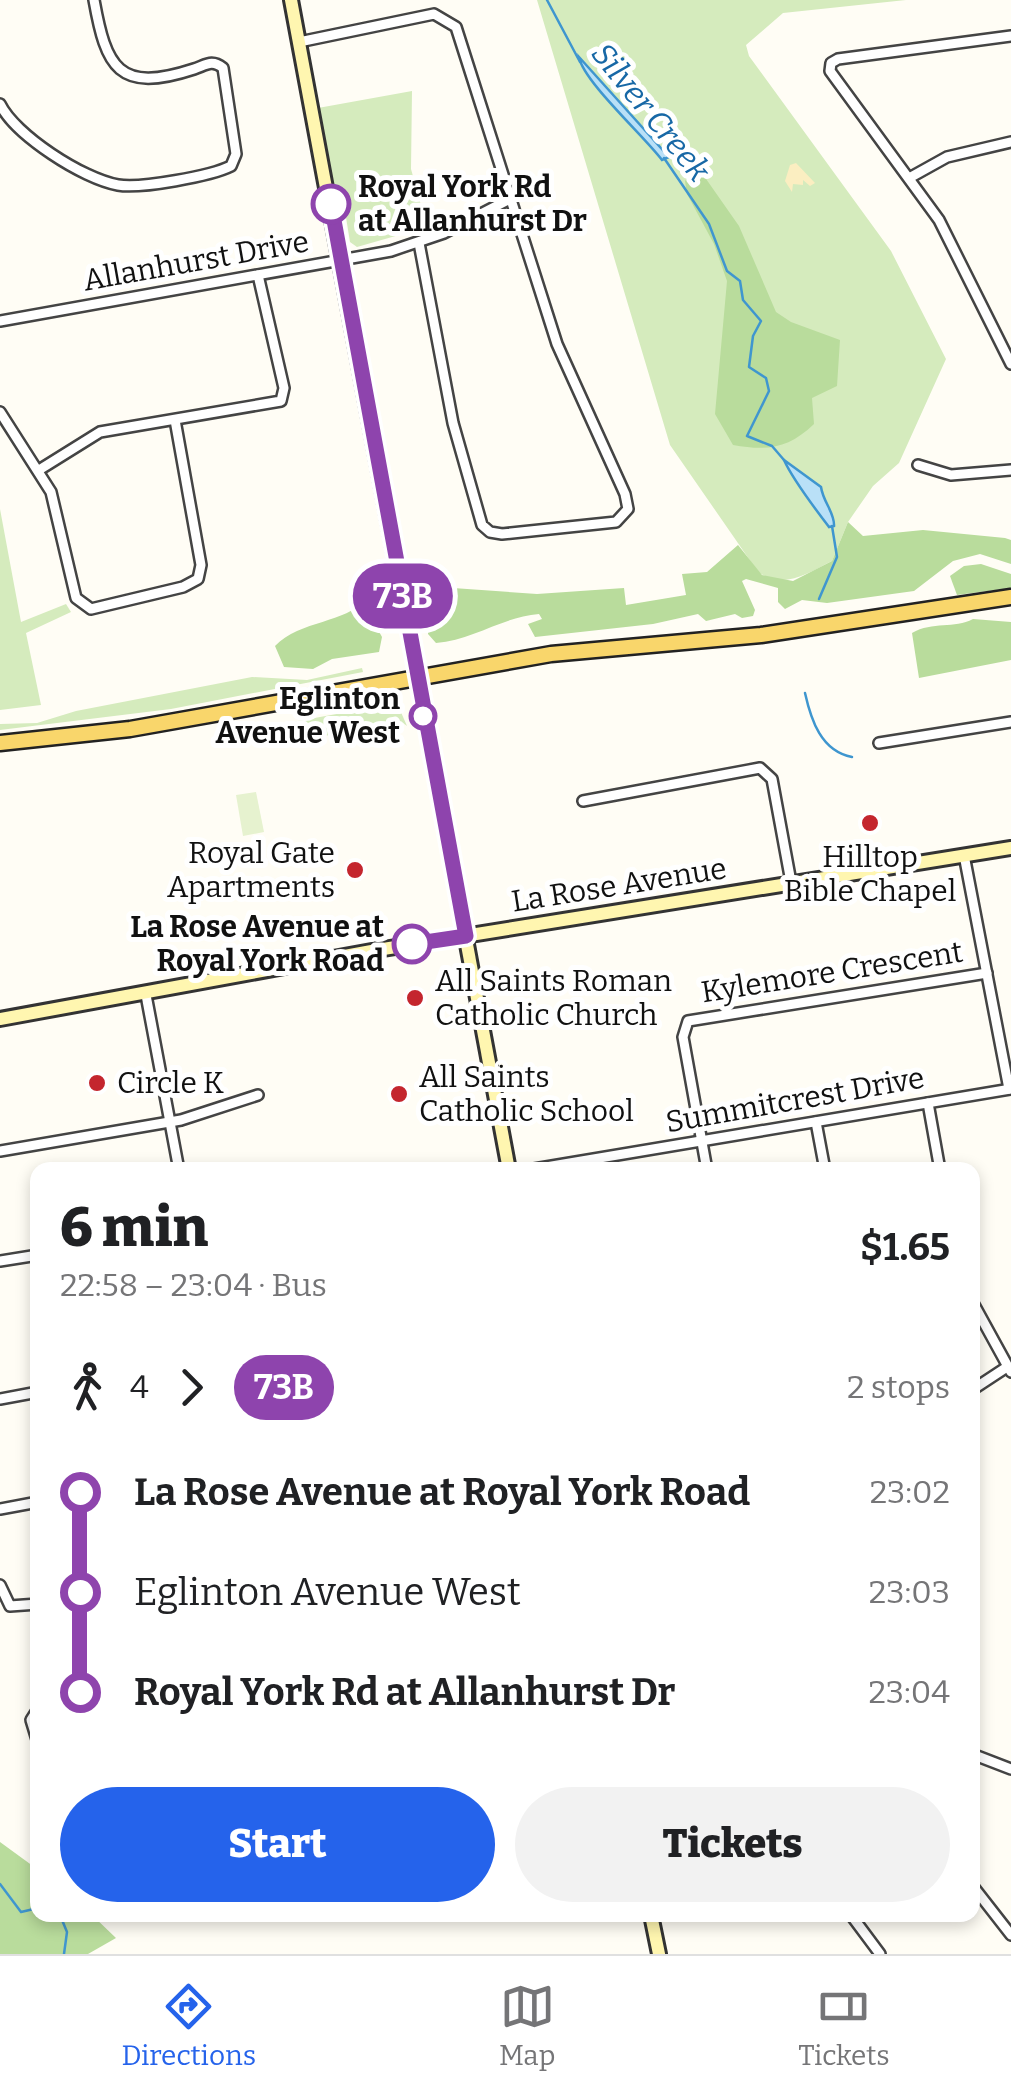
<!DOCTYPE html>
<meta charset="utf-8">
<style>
:root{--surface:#fff;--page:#f2f2f2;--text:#202124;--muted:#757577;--line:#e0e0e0;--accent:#2563eb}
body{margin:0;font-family:Bitter,serif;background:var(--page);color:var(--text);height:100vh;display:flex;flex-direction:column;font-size:38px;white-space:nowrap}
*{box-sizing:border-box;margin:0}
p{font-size:32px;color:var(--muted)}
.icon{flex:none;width:55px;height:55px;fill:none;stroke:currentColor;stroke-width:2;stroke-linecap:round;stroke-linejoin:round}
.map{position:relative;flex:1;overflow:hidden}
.drawer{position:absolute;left:30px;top:1162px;width:950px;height:760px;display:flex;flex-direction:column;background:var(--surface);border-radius:20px;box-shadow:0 5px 15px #0003}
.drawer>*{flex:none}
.badge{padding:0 20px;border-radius:32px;font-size:35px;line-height:65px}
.map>.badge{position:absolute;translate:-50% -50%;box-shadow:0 0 0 5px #fff}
.legs{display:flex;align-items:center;gap:15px;height:110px;padding:0 30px;font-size:32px}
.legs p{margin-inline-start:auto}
.headline{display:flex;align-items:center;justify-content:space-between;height:170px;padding:0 30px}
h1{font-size:55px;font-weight:800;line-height:75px}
.action{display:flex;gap:20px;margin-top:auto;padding:20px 30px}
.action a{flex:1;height:115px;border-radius:60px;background:var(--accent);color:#fff;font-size:40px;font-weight:800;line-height:115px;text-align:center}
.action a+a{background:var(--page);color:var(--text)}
ul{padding:0 30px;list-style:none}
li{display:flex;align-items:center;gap:35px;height:100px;font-size:38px}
li i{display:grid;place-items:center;width:15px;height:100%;margin:0 12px;background:currentColor}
li i::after{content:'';width:25px;height:25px;margin:-12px;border:8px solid;border-radius:50%;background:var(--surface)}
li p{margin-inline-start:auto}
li:first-child i{background:linear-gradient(#0000 50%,currentColor 0)}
li:last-child i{background:linear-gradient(currentColor 50%,#0000 0)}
.dock{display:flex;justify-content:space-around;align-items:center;height:140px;border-top:2px solid var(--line);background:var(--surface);font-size:28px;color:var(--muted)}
.dock a{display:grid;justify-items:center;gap:5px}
.dock .current{color:var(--accent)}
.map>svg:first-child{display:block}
.green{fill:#d5ebbd}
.forest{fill:#b9dc9c}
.sand{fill:#fbeec1}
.pitch{fill:#e6f2cf}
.water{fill:#b9e0f7;stroke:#3f96cf;stroke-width:2.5}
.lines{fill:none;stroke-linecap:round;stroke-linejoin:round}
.stream{stroke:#3f96cf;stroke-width:2.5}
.street-casing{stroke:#444;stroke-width:14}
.secondary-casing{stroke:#333;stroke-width:18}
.primary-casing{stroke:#222;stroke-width:19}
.street{stroke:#fff;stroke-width:9}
.secondary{stroke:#fff6b0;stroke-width:12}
.primary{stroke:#f9d66b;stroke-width:14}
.line-1-casing{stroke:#fff;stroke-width:22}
.line-1{stroke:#8e44ad;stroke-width:15}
.stop-1-dot{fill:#fff;stroke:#8e44ad;stroke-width:5}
.poi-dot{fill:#c4262e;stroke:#fff;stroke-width:4}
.labels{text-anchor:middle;stroke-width:10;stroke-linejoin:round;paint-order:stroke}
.stop-label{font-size:30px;font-weight:bold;fill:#111;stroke:#fff;text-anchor:end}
.street-label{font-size:30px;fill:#111;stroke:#fff}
.poi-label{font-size:30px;fill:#111;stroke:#fff;text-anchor:start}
.water-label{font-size:32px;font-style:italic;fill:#1768a6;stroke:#fff}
</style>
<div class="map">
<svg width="1011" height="1954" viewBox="0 0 1011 1954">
<rect width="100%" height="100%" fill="#fffdf5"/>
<g class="green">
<path d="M537,0h369l-123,13 -37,32 3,11 142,195 55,108 -47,104 -26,23 -25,36 -16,39c-26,13 -48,29 -74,11l-88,-127z"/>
<polygon points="412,91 411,169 427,227 357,247 350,242 344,205 337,202 318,108"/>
<polygon points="0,509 21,622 66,604 71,612 26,633 41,705 0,710"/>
<polygon points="362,668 363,672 171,709 0,730 0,724 37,723 76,711 252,677 307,680"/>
<polygon points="397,703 407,726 403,723 257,747 254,729"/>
</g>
<g class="forest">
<path d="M697,166l42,60 37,86 15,10 49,18 -3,46 -25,12 2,26c-26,25 -47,27 -81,21l-18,-31 12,-133 -13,-37 -27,-50 -2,-13z"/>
<path d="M848,522l15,14 60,-6 82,8 6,2v24l-31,-10 -27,7 -39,30 -87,12 -25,-3 -17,9 -7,-7v-14l-32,-9 -4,2 13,29 -2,6 -11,2 -7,-4 -29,7 -8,-7 -45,10 -118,13 -7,-13 14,-5 -3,-5c-37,3 -66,26 -103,29l-8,-9v-14l5,-6 -7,-30 7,-7 12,2 8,9 84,6 87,-6 2,17 60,-10 -4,-21 25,-2 31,-27 24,30 31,6 39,-20z"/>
<polygon points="981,564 1011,574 1011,588 957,595 950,576 964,566"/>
<path d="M381,598l4,13 -8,17 5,9 -3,15 -47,7 -19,10 -29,-2 -9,-21c25,-26 72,-23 89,-46z"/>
<path d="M973,619l38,3v38l-92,18 -7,-45c21,-12 42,-4 61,-14z"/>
<polygon points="0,1842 37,1869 38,1915 92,1915 116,1938 88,1954 0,1954"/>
</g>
<polygon class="sand" points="796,163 815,183 810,186 803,180 803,185 793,184 792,192 785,181 790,165"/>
<polygon class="pitch" points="256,792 264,832 243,836 236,795"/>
<g class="water">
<path d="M579,57l90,100 -7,3c-18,-24 -79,-79 -83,-103z"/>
<path d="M784,460l37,27c2,15 14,26 13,39l-5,1c-13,-17 -36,-47 -45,-67z"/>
</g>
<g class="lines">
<g class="stream">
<polyline points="547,0 580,62"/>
<polyline points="664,158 709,224 727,271 740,281 743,300 761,321 753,336 749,367 766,378 769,391 747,436 772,446 784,460"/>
<polyline points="819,599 837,557 832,526"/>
<path d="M805,693c6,27 16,58 47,64"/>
<polyline points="0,1884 21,1912 38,1908"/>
<polyline points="60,1915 67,1932 64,1954"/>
</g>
<defs>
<g id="street">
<polyline points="1011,36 838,59 831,63 830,71 939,220 1011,364"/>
<polyline points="299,42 434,14 456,27 557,344 625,494 628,509 616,522 502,534 490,532 482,525 453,423 419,243"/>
<path d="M0,104c15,31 83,75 118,81 22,4 93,-9 113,-19l5,-12 -13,-86c-11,-9 -17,-3 -29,1 -76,25 -88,-2 -100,-69"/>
<polyline points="911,177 947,157 1011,142"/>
<polyline points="0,321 391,251 444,233 510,199"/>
<polyline points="0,412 51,492 76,598 91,609 183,587 198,579 201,565 175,420"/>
<polyline points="918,465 951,475 1011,470"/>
<polyline points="39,470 100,432 281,401 284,388 258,275"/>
<polyline points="879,743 1011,722"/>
<polyline points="583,801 760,768 772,779 791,882"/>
<polyline points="964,855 1009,1089"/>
<polyline points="146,995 179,1170"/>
<polyline points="928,1103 940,1170"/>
<polyline points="816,1122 825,1170"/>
<polyline points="0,1151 181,1120 258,1095"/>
<polyline points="528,1170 1011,1089"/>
<polyline points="707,1170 683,1037 688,1021 987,973"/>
<polyline points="0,1261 38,1255"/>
<polyline points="972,1301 1011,1372"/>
<polyline points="972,1390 1007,1367"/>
<polyline points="0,1399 38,1392"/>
<polyline points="0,1509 38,1502"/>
<polyline points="0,1585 10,1606 38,1604"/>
<polyline points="38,1709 31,1720 38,1743"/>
<polyline points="972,1754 1011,1769"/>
<polyline points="972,1885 1011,1935"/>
<polyline points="851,1915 880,1954"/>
</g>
<g id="secondary">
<polyline points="291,0 509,1170"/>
<polyline points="0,1019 377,950 1011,848"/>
<polyline points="651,1915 659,1954"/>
</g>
<polyline id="primary" points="0,743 130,729 551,654 761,635 1011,597"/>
</defs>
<use href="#street" class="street-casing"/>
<use href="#secondary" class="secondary-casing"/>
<use href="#primary" class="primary-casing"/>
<use href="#street" class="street"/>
<use href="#secondary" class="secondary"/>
<use href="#primary" class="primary"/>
</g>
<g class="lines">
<defs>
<polyline id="line-1" points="331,204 466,936 412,944"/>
</defs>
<use href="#line-1" class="line-1-casing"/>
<use href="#line-1" class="line-1"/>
</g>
<g class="stop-1-dot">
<circle cx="331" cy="204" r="18"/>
<circle cx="423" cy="716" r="12"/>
<circle cx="412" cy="944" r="18"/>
</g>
<g class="poi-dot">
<circle cx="870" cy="823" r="10"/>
<circle cx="355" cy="870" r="10"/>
<circle cx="415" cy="998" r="10"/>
<circle cx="97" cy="1083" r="10"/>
<circle cx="399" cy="1094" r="10"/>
</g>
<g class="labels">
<g class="stop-label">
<text x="358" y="197" text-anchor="start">Royal York Rd<tspan x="358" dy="34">at Allanhurst Dr</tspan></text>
<text x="400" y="709">Eglinton<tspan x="400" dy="34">Avenue West</tspan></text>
<text x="384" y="937">La Rose Avenue at<tspan x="384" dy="34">Royal York Road</tspan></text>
</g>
<g class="street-label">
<text transform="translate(196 261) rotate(-10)" y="10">Allanhurst Drive</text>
<text transform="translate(619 885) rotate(-9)" y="10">La Rose Avenue</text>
<text transform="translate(832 972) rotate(-9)" y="10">Kylemore Crescent</text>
<text transform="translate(795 1100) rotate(-10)" y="10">Summitcrest Drive</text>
</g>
<g class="poi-label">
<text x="335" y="863" text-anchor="end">Royal Gate<tspan x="335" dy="34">Apartments</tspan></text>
<text x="870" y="867" text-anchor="middle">Hilltop<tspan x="870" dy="34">Bible Chapel</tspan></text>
<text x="435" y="991">All Saints Roman<tspan x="435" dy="34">Catholic Church</tspan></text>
<text x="419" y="1087">All Saints<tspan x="419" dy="34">Catholic School</tspan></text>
<text x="117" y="1093">Circle K</text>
</g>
<g class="water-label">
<text transform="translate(651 112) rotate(51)" y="11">Silver Creek</text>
</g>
</g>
</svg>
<b class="badge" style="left:403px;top:596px;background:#8e44ad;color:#fff">73B</b>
<section class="drawer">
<div class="headline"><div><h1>6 min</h1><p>22:58 – 23:04 · Bus</p></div><b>$1.65</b></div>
<div class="legs"><svg class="icon" aria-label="walk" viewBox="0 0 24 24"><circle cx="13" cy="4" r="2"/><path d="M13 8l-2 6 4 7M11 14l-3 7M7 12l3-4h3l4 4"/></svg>4<svg class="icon" aria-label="forward" viewBox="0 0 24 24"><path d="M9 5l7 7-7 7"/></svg><b class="badge" style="background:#8e44ad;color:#fff">73B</b><p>2 stops</p></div>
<ul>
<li><i style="color:#8e44ad"></i><b>La Rose Avenue at Royal York Road</b><p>23:02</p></li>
<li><i style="color:#8e44ad"></i><span>Eglinton Avenue West</span><p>23:03</p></li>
<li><i style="color:#8e44ad"></i><b>Royal York Rd at Allanhurst Dr</b><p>23:04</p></li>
</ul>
<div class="action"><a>Start</a><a>Tickets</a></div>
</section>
</div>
<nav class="dock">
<a class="current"><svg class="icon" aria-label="directions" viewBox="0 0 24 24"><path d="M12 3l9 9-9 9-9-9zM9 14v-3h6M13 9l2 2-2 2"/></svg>Directions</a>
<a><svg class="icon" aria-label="map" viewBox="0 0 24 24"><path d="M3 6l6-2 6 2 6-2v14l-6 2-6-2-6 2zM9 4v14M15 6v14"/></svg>Map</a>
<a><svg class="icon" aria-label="tickets" viewBox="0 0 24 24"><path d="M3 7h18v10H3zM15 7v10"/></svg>Tickets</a>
</nav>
